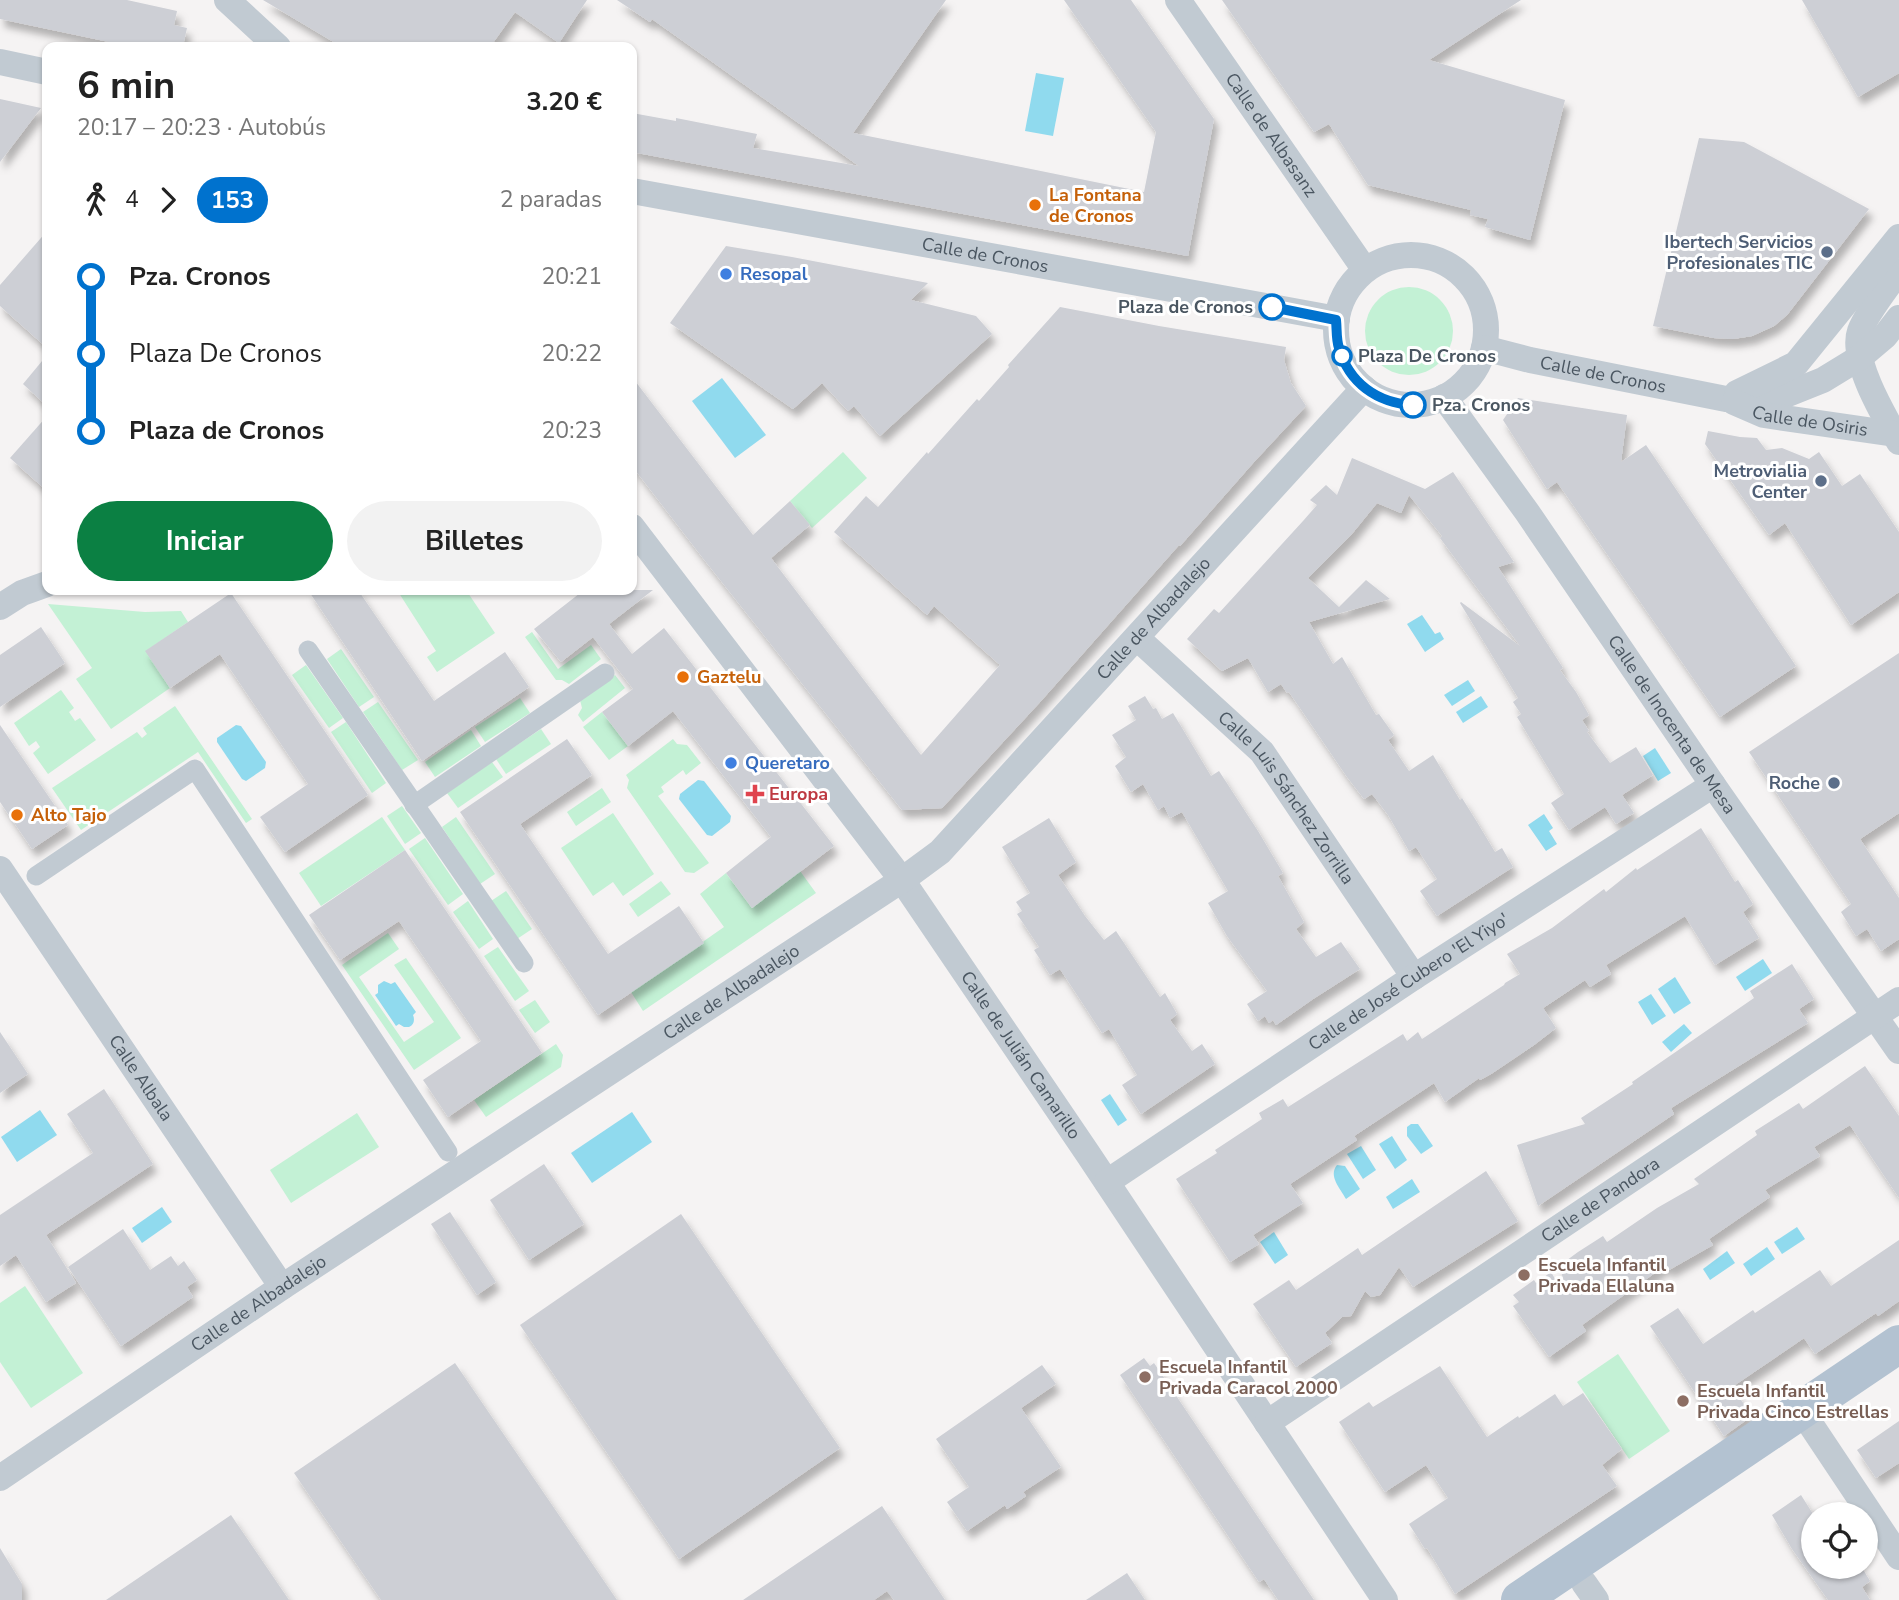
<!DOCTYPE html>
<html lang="es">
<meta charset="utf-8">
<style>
:root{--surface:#fff;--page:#f2f2f2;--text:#222;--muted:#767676;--accent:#0b8043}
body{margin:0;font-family:"Nunito Sans",sans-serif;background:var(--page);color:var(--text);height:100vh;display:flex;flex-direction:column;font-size:26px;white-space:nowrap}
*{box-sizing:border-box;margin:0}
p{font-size:23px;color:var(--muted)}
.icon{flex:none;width:38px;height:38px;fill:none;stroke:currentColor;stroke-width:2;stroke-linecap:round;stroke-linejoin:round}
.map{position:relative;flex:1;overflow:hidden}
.side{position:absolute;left:42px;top:42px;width:595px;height:553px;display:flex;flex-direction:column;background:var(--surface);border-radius:14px;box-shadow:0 2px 5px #0004}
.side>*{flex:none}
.badge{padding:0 14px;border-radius:23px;font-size:24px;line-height:46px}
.tools{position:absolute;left:1801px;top:1502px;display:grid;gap:14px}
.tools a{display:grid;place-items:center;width:77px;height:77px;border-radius:50%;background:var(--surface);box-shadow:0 2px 5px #0004;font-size:35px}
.map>.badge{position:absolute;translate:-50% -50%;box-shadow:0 0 0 4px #fff}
.legs{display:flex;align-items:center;gap:10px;height:77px;padding:0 35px;font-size:23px}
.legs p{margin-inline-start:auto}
.summary{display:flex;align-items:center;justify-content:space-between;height:119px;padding:0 35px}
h1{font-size:38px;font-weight:700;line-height:52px}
.button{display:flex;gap:14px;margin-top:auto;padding:14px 35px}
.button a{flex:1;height:80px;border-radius:42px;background:var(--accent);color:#fff;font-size:28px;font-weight:700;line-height:80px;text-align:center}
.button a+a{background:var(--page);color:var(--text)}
ul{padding:0 35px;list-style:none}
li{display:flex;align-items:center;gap:24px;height:77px;font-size:26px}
li i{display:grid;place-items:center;width:10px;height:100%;margin:0 9px;background:currentColor}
li i::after{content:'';width:18px;height:18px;margin:-9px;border:5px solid;border-radius:50%;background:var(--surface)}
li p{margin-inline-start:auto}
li:first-child i{background:linear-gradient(#0000 50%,currentColor 0)}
li:last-child i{background:linear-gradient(currentColor 50%,#0000 0)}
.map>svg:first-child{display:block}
.green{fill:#c3f1d5}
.water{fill:#90daee}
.building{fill:#cdcfd5;filter:url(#shadow)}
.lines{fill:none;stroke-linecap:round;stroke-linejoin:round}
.pedestrian{stroke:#c1cad2;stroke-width:19}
.minor{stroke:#c1cad2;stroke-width:26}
.primary{stroke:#b3c2d1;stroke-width:38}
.line-1-casing{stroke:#fff;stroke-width:16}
.line-1{stroke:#0072ce;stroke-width:10}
.food-dot{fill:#e8710a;stroke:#fff;stroke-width:2.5}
.service-dot{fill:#5c6f8a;stroke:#fff;stroke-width:2.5}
.shop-dot{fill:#3f7fe0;stroke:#fff;stroke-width:2.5}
.stop-1-dot{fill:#fff;stroke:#0072ce;stroke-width:3.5}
.health-dot{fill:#e0444e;stroke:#fff;stroke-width:2.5}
.education-dot{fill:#8d6e63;stroke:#fff;stroke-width:2.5}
.labels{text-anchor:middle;stroke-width:6;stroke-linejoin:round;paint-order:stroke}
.street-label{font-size:18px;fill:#4a5661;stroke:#fff}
.food-label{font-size:18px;font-weight:bold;fill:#c56008;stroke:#fff;text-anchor:start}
.service-label{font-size:18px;font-weight:bold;fill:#4e5e75;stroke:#fff;text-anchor:end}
.shop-label{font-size:18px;font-weight:bold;fill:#366cbe;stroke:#fff;text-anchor:start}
.stop-label{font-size:18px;font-weight:bold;fill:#4a5661;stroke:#fff;text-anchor:start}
.health-label{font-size:18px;font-weight:bold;fill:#be3a42;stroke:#fff;text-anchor:start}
.education-label{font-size:18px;font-weight:bold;fill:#785e54;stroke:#fff;text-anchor:start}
</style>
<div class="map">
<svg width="1899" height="1600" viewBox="0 0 1899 1600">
<defs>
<filter id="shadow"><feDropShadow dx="4.5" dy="8" stdDeviation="3.5" flood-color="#0004"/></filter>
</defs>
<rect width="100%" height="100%" fill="#f5f3f3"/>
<g class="green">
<circle cx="1409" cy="331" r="44"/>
<polygon points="843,452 867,478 812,528 790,501"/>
<polygon points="397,590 466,590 495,633 437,672 427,657 436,651"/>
<polygon points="48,604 145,612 181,611 188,622 146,651 170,688 111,729 76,679 92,668"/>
<polygon points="532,632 558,669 591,645 601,659 569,684 562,680 556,680 525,637"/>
<polygon points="341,649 374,697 359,707 327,659"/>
<polygon points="306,665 343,718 329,728 292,675"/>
<polygon points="615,675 625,688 583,722 578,715 582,708 580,700"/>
<polygon points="61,690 74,708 69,712 75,721 80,718 96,740 48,774 33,753 40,747 36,741 29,746 14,723"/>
<polygon points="520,698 530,713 485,742 475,727"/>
<polygon points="378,702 418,760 402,770 363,712"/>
<polygon points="175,706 252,819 246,823 198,752 81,830 52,788 137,732 142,738 147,734 143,728"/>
<polygon points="602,712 628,746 609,760 583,727"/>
<polygon points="346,722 386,783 372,793 331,732"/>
<polygon points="541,729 551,744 506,774 496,759"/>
<polygon points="471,730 481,746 435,777 425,762"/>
<polygon points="673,739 677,744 687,745 701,763 686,775 683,770 661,787 664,792 658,796 709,863 694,873 685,872 627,788 629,780 626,775"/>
<polygon points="492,762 503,777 458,808 447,793"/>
<polygon points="602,788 611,802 576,826 567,812"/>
<polygon points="402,806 421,833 405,844 387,816"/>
<polygon points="613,813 654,874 623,896 613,882 593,896 561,848"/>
<polygon points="382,817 405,850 321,906 299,873"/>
<polygon points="456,817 495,874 480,884 442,827"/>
<polygon points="425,838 463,894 448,905 409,849"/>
<polygon points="800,871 816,893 643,1011 631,992 724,927 700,894 726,873 752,908"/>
<polygon points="661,881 671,894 638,917 629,904"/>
<polygon points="506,891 532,929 517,939 491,901"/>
<polygon points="468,901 493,939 479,949 453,912"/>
<polygon points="388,933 399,949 359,977 404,1042 434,1022 394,965 406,958 461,1038 414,1070 342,965"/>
<polygon points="498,947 529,991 515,1001 484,956"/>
<polygon points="535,1000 550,1022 535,1033 519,1010"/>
<polygon points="556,1044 563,1055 561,1067 486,1117 474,1100"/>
<polygon points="357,1113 379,1147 291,1203 270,1170"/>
<polygon points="25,1286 83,1373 31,1408 0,1362 0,1303"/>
<polygon points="1618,1354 1670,1431 1629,1459 1577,1382"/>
</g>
<g class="water">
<polygon points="1036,73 1064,78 1053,136 1025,131"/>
<polygon points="722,378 766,435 735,458 692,401"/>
<polygon points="1422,615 1435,634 1440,632 1444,639 1425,652 1407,624"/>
<polygon points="1468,680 1475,691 1452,706 1444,695"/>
<polygon points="1481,696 1488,707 1463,723 1456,712"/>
<polygon points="236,725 241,726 266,762 265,768 246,781 242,779 217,742 217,738"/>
<polygon points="1655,748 1671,773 1658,781 1643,756"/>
<polygon points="698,780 704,781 731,816 730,822 712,836 707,835 679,799 680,794"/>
<polygon points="1544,814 1553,828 1549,831 1557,844 1546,851 1528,825"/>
<polygon points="1763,959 1772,973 1745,991 1736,977"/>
<polygon points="1675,977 1691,1003 1674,1014 1658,989"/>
<path d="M384,981l7,3 4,-2 21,30 -3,3c2,5 1,10 -4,12h-5l-5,-3 -3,2 -21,-31 3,-2v-8z"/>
<polygon points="1651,994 1666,1016 1652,1025 1638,1002"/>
<polygon points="1684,1024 1692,1033 1671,1052 1662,1042"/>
<polygon points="1110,1094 1127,1120 1118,1126 1101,1100"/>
<polygon points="40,1110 57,1135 17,1162 1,1137"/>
<polygon points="632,1112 652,1142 592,1183 571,1153"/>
<polygon points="1411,1124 1418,1124 1433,1146 1421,1154 1407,1136 1407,1127"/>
<polygon points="1392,1136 1407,1160 1395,1169 1379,1144"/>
<polygon points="1361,1146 1376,1170 1363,1179 1347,1154"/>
<path d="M1337,1165l8,1 15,23 -14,10c-6,-11 -18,-23 -9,-34z"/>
<polygon points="1412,1179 1420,1192 1393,1209 1386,1197"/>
<polygon points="162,1207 172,1222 142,1243 132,1228"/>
<polygon points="1797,1227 1805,1239 1782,1254 1774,1242"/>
<polygon points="1274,1232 1288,1255 1275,1264 1260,1242"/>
<polygon points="1767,1247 1775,1259 1751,1276 1743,1264"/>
<polygon points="1727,1251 1735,1263 1710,1280 1703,1269"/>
</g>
<g class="building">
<polygon points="0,0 127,0 177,11 174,25 187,28 183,46 133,47 0,19"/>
<polygon points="263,0 587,0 559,43 515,12 490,47 342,47"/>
<polygon points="617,0 946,0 853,133 1144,192 1156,132 1064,0 1131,0 1214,119 1188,256 632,152 632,113 676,121 676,118 757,134 753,148 859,166 652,19 650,22"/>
<polygon points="1222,0 1521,0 1429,60 1565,100 1530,240 1485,227 1488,219 1470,215 1471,210 1368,185 1329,124 1314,132"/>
<polygon points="1802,0 1899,0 1899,73 1858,97"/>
<polygon points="0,99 41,108 0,162"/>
<polygon points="1699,138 1744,142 1869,209 1787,315 1774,326 1752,336 1733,339 1714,338 1653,326"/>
<polygon points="47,231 47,348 0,306 0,285"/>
<polygon points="726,246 792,257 928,283 911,300 976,316 992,334 880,436 854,406 848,411 822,383 793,409 670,323"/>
<polygon points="1060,307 1159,326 1286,347 1284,360 1291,383 1306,406 1254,462 1180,546 1179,545 1041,701 942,808 902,810 702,557 632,466 632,377 753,535 790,501 810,525 771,558 921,755 1000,665 934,606 927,615 834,532 866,496 878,507 927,452 928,454 977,399 979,401 1009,367 1008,365"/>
<polygon points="47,355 47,406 23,384"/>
<polygon points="1518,398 1627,415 1621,462 1646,445 1796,666 1720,717 1557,482 1547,489 1503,420"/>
<polygon points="47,416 47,491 10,458"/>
<polygon points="1708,431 1740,437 1757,438 1766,450 1782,448 1809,459 1819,452 1842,486 1860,474 1899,532 1899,592 1851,625 1785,523 1769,535 1705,444"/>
<polygon points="1352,458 1425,489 1453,472 1514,562 1498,567 1563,668 1560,670 1576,692 1589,715 1582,720 1589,731 1587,732 1610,763 1636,747 1653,775 1622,795 1634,813 1616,824 1605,807 1569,830 1551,803 1564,794 1517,717 1521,714 1513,702 1518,698 1460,603 1461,602 1520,646 1440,538 1442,536 1409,495 1401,513 1377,503 1351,535 1308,578 1339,607 1366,580 1390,599 1309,622 1333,664 1342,657 1376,715 1379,714 1394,735 1388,740 1409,771 1433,755 1460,800 1462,798 1477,822 1495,852 1502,848 1513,867 1437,916 1420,891 1437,879 1416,847 1409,851 1388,815 1372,794 1364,799 1347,777 1289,692 1287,693 1281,684 1268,692 1248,658 1222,671 1187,639 1214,609 1219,613 1303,521 1317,505 1310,500 1326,485 1337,495"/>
<polygon points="308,590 358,590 434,701 505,652 529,687 422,761"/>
<polygon points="584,590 653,590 609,624 632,654 664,628 834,846 752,908 726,873 771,837 673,711 628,746 602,712 633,689 593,637 561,662 534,629"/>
<polygon points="231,593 368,795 285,852 260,817 308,784 220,654 170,688 145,651"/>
<polygon points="41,627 65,663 0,707 0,655"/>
<polygon points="1899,653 1899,813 1860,839 1899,898 1899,939 1881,951 1867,929 1856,936 1841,912 1851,904 1749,752"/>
<polygon points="1145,696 1153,709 1156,708 1162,719 1173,713 1211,776 1219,771 1258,831 1283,873 1278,876 1304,922 1296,929 1316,957 1341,942 1360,969 1313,999 1276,1025 1273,1020 1269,1023 1265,1016 1258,1021 1247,1004 1267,991 1227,936 1208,903 1228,891 1182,812 1170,818 1164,806 1158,810 1143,784 1131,792 1115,766 1126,757 1112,735 1136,720 1128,706"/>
<polygon points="0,725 68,825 32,849 0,802"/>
<polygon points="567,739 592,775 520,824 608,954 679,906 704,943 598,1015 460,812"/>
<polygon points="1049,818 1076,862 1058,875 1085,916 1104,940 1116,931 1160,997 1165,993 1177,1014 1170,1020 1192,1051 1202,1044 1215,1064 1141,1114 1122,1085 1137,1075 1109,1029 1102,1033 1060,969 1050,975 1034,950 1039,947 1017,914 1022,911 1016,902 1030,893 1002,847"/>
<polygon points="1701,828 1735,882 1738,880 1753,904 1743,912 1759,938 1715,965 1685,916 1606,965 1611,974 1590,987 1585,980 1543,1008 1556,1028 1534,1045 1491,1074 1480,1080 1479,1078 1445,1102 1434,1083 1354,1136 1357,1140 1290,1184 1303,1203 1253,1235 1259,1244 1230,1262 1176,1179 1217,1153 1215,1150 1262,1119 1259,1113 1283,1099 1288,1107 1403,1034 1407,1041 1418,1032 1422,1039 1504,985 1505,983 1520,974 1507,954 1552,928 1604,889 1606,892 1636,868 1637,870"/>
<polygon points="405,850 542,1053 448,1117 423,1080 481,1041 399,921 340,960 309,915"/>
<polygon points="1792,964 1814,999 1799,1009 1808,1023 1671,1108 1674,1114 1538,1206 1517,1145 1585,1124 1581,1118 1633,1084 1632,1082 1754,998 1750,991"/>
<polygon points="0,1032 28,1074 0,1093"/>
<polygon points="1865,1066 1899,1116 1899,1198 1850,1125 1814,1147 1820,1156 1765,1190 1770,1197 1709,1239 1713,1245 1669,1270 1666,1265 1582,1325 1586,1331 1549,1357 1513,1306 1519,1302 1513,1295 1534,1280 1536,1283 1551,1272 1558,1284 1564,1281 1559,1266 1578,1252 1603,1236 1607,1242 1657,1208 1699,1184 1694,1179 1757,1135 1755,1131 1799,1103 1803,1109"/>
<polygon points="104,1089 153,1164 46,1235 76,1283 46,1302 16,1255 0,1266 0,1215 93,1153 67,1114"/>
<polygon points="544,1164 584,1224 529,1260 490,1200"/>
<polygon points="1486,1171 1518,1221 1413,1287 1399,1267 1380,1295 1371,1297 1365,1291 1351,1316 1342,1317 1325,1333 1332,1343 1296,1367 1253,1304 1289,1280 1296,1290 1358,1248 1362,1255"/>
<polygon points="450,1212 496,1282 477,1295 431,1224"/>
<polygon points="681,1214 840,1448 679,1559 520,1325"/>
<polygon points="123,1229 150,1270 171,1256 178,1266 184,1261 197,1280 187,1287 193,1297 121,1346 68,1267"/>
<polygon points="1899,1240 1899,1301 1878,1316 1876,1313 1815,1354 1804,1338 1732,1387 1752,1416 1724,1436 1650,1326 1678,1308 1703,1344 1753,1310 1755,1313 1820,1270 1831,1286"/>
<polygon points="1144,1358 1150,1366 1154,1363 1314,1600 1278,1600 1264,1579 1259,1582 1120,1375"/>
<polygon points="455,1363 617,1600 381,1600 294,1473"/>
<polygon points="1042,1365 1056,1384 1021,1408 1061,1467 1023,1492 1026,1496 1007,1509 1005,1505 967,1531 947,1502 969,1487 936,1439"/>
<polygon points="1440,1366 1487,1437 1518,1416 1519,1418 1555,1394 1563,1406 1583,1393 1622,1449 1602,1465 1617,1486 1455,1594 1427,1548 1425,1549 1409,1524 1448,1498 1426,1465 1385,1492 1339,1422 1369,1402 1373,1407"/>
<polygon points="1899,1421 1899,1463 1876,1478 1857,1450"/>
<polygon points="1801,1495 1813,1514 1813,1566 1861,1566 1870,1581 1862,1587 1870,1600 1828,1600 1792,1549 1772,1515"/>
<polygon points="882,1506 945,1600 894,1600 887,1591 874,1600 743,1600"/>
<polygon points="231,1515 289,1600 106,1600"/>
<polygon points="0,1548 22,1584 22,1600 0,1600"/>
<polygon points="1127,1573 1145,1600 1086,1600"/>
</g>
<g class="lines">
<g class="pedestrian">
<polyline points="308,650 524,963"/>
<polyline points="414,805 605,673"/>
<polyline points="36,876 195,769 448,1152"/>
</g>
<g class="minor">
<polyline points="227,0 278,47"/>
<path id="s1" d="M1178,0l187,270"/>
<polyline points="0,62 47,72"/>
<path id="s2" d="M632,191l705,128"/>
<circle cx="1411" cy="330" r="75"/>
<path d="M1899,271c-11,15 -33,43 -39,60 -10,28 24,85 39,111"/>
<path id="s3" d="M1484,348l46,12 196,39 57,-3 40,-16 36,-22 26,-22 14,-18"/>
<polyline points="1737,393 1796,364 1899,237"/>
<path id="s4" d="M1444,397l83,115 186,273 186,266"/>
<path id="s5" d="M1734,402l30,13 131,19"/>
<path id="s6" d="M632,527l270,353 186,274 297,446"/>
<polyline points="0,607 22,593 47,584"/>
<path id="s7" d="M1137,638l125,114 152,225"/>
<path id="s8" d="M0,869l282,418"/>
<path id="s9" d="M1107,1182l307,-205 299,-192"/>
<polyline points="1801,1410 1899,1557"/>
<path id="s10" d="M1267,1423l632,-423"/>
<path id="s11" d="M0,1478l282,-191 620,-407 38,-28 424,-464"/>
<polyline points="1584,1583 1596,1600"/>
</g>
<polyline class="primary" points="1520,1600 1899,1344"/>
</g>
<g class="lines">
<defs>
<path id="line-1" d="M1272,307l64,13c1,9 0,19 3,28 10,35 38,55 74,57"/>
</defs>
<use href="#line-1" class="line-1-casing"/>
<use href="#line-1" class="line-1"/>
</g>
<g class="food-dot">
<circle cx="1035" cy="205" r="7"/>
<circle cx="683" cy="677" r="7"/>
<circle cx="17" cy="815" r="7"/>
</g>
<g class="service-dot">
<circle cx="1827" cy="252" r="7"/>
<circle cx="1821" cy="481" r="7"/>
<circle cx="1834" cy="783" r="7"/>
</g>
<g class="shop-dot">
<circle cx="726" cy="274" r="7"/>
<circle cx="731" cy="763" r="7"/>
</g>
<g class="stop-1-dot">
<circle cx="1272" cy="307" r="12"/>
<circle cx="1342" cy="356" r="9"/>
<circle cx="1413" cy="405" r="12"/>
</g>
<path class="health-dot" d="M751.5 783.5h7v7h7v7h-7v7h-7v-7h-7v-7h7z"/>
<g class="education-dot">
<circle cx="1524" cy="1275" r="7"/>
<circle cx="1145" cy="1377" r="7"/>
<circle cx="1683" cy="1401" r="7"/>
</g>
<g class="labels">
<g class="street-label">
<text dy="6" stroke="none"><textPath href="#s1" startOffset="164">Calle de Albasanz</textPath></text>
<text dy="6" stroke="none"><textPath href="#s2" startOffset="359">Calle de Cronos</textPath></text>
<text dy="6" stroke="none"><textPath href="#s3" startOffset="122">Calle de Cronos</textPath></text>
<text dy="6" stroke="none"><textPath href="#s5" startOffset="79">Calle de Osiris</textPath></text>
<text dy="6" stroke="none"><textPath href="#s11" startOffset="1446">Calle de Albadalejo</textPath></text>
<text dy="6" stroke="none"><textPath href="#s4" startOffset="399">Calle de Inocenta de Mesa</textPath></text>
<text dy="6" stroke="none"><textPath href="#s7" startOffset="220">Calle Luis Sánchez Zorrilla</textPath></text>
<text dy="6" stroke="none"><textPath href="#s9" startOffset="362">Calle de José Cubero 'El Yiyo'</textPath></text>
<text dy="6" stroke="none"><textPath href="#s11" startOffset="878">Calle de Albadalejo</textPath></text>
<text dy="6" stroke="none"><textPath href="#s6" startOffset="656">Calle de Julián Camarillo</textPath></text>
<text dy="6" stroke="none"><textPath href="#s8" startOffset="252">Calle Albala</textPath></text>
<text dy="6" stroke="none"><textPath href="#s10" startOffset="401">Calle de Pandora</textPath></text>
<text dy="6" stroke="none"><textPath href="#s11" startOffset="312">Calle de Albadalejo</textPath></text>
</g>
<g class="food-label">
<text x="1049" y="201">La Fontana<tspan x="1049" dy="21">de Cronos</tspan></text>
<text x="697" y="683">Gaztelu</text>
<text x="31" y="821">Alto Tajo</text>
</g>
<g class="service-label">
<text x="1813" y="248">Ibertech Servicios<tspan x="1813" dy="21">Profesionales TIC</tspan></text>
<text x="1807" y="477">Metrovialia<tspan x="1807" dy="21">Center</tspan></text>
<text x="1820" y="789">Roche</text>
</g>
<g class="shop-label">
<text x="740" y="280">Resopal</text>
<text x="745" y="769">Queretaro</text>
</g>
<g class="stop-label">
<text x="1253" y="313" text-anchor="end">Plaza de Cronos</text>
<text x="1358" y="362">Plaza De Cronos</text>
<text x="1432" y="411">Pza. Cronos</text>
</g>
<g class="health-label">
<text x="769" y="800">Europa</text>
</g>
<g class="education-label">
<text x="1538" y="1271">Escuela Infantil<tspan x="1538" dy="21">Privada Ellaluna</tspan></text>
<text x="1159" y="1373">Escuela Infantil<tspan x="1159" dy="21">Privada Caracol 2000</tspan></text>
<text x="1697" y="1397">Escuela Infantil<tspan x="1697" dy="21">Privada Cinco Estrellas</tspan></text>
</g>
</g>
</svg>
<div class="tools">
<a><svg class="icon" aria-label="locate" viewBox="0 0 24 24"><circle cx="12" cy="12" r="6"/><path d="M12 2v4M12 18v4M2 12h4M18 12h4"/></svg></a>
</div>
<section class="side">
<div class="summary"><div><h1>6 min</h1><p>20:17 – 20:23 · Autobús</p></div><b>3.20 €</b></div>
<div class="legs"><svg class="icon" aria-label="walk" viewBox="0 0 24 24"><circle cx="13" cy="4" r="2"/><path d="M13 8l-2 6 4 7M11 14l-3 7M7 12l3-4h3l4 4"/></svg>4<svg class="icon" aria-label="forward" viewBox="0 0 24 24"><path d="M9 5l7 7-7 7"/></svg><b class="badge" style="background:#0072ce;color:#fff">153</b><p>2 paradas</p></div>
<ul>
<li><i style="color:#0072ce"></i><b>Pza. Cronos</b><p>20:21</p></li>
<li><i style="color:#0072ce"></i><span>Plaza De Cronos</span><p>20:22</p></li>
<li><i style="color:#0072ce"></i><b>Plaza de Cronos</b><p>20:23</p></li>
</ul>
<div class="button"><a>Iniciar</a><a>Billetes</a></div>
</section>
</div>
